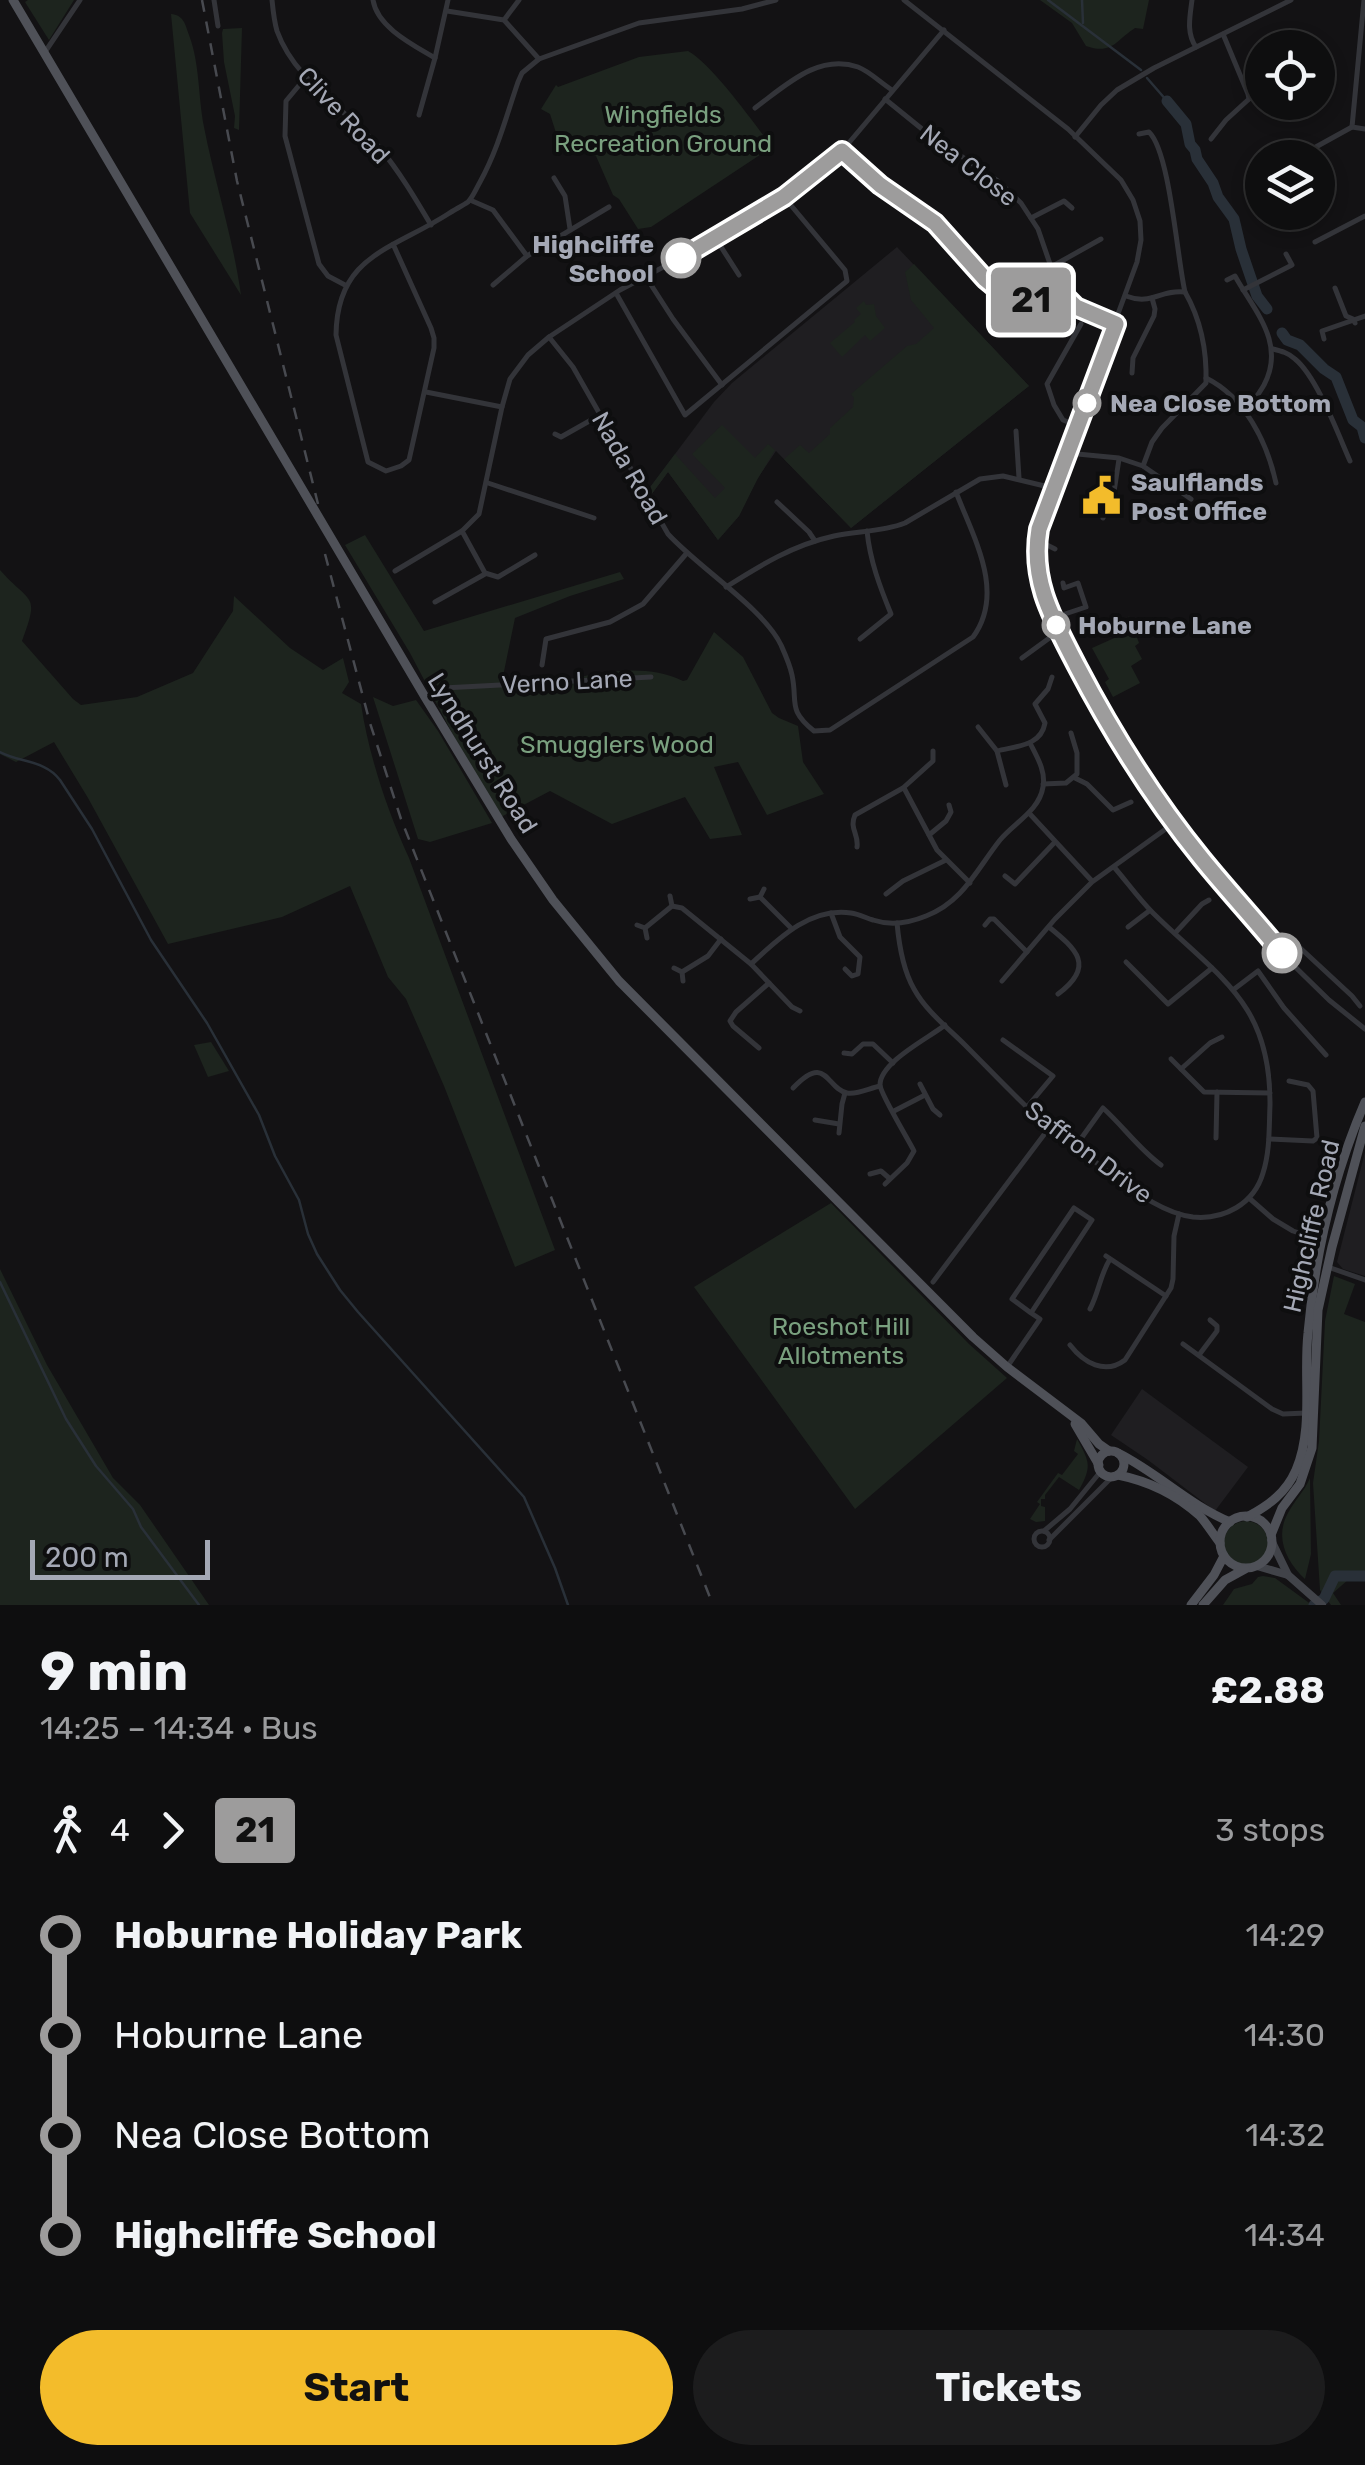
<!DOCTYPE html>
<meta charset="utf-8">
<style>
:root{--surface:#0e0e0f;--page:#1c1c1d;--text:#f1f3f6;--muted:#9b9c9e;--line:#2e2e2f;--accent:#f3bc2b}
body{margin:0;font-family:Rubik,sans-serif;background:var(--page);color:var(--text);height:100vh;display:flex;flex-direction:column;font-size:38px;white-space:nowrap}
*{box-sizing:border-box;margin:0}
p{font-size:32px;color:var(--muted)}
.icon{flex:none;width:55px;height:55px;fill:none;stroke:currentColor;stroke-width:2;stroke-linecap:round;stroke-linejoin:round}
.map{position:relative;height:1605px;overflow:hidden}
.panel{display:flex;flex-direction:column;background:var(--surface);flex:1}
.panel>*{flex:none}
.badge{padding:0 20px;border-radius:8px;font-size:35px;line-height:65px}
.buttons{position:absolute;left:1245px;top:30px;display:grid;gap:20px}
.buttons a{display:grid;place-items:center;width:90px;height:90px;border-radius:50%;background:var(--surface);box-shadow:0 5px 15px #0003,0 0 0 2px var(--line);font-size:50px}
.scale{position:absolute;left:30px;bottom:25px;width:180px;box-sizing:border-box;padding-left:10px;border:5px solid #a4a8b5;border-top:0;font-size:28px;line-height:35px;white-space:nowrap;color:#a4a8b5;-webkit-text-stroke:8px #0e0e0f;paint-order:stroke}
.map>.badge{position:absolute;translate:-50% -50%;box-shadow:0 0 0 5px #fff}
.legs{display:flex;align-items:center;gap:15px;height:110px;padding:0 40px;font-size:32px}
.legs p{margin-inline-start:auto}
.headline{display:flex;align-items:center;justify-content:space-between;height:170px;padding:0 40px}
h1{font-size:55px;font-weight:700;line-height:75px}
.action{display:flex;gap:20px;margin-top:auto;padding:20px 40px}
.action a{flex:1;height:115px;border-radius:60px;background:var(--accent);color:#111;font-size:40px;font-weight:700;line-height:115px;text-align:center}
.action a+a{background:var(--page);color:var(--text)}
ul{padding:0 40px;list-style:none}
li{display:flex;align-items:center;gap:35px;height:100px;font-size:38px}
li i{display:grid;place-items:center;width:15px;height:100%;margin:0 12px;background:currentColor}
li i::after{content:'';width:25px;height:25px;margin:-12px;border:8px solid;border-radius:50%;background:var(--surface)}
li p{margin-inline-start:auto}
li:first-child i{background:linear-gradient(#0000 50%,currentColor 0)}
li:last-child i{background:linear-gradient(currentColor 50%,#0000 0)}
.map>svg:first-child{display:block}
.built{fill:#1f1e21}
.green{fill:#1d241e}
.lines{fill:none;stroke-linecap:round;stroke-linejoin:round}
.stream{stroke:#293038;stroke-width:2.5}
.river{stroke:#293038;stroke-width:11}
.street{stroke:#333439;stroke-width:5}
.secondary{stroke:#414349;stroke-width:8}
.primary{stroke:#4f5158;stroke-width:9}
.rail{stroke:#484a50;stroke-width:2.5;stroke-dasharray:12 10;stroke-linecap:butt}
.line-1-casing{stroke:#fff;stroke-width:22}
.line-1{stroke:#9d9c9c;stroke-width:15}
.stop-1-dot{fill:#fff;stroke:#9d9c9c;stroke-width:5}
.labels{text-anchor:middle;stroke-width:8;stroke-linejoin:round;paint-order:stroke}
.park-label{font-size:25px;fill:#7aa07f;stroke:#0e0e0f}
.street-label{font-size:25px;fill:#a4a8b5;stroke:#0e0e0f}
.stop-label{font-size:25px;font-weight:bold;fill:#a4a8b5;stroke:#0e0e0f;text-anchor:start}
.poi-label{font-size:25px;font-weight:bold;fill:#a4a8b5;stroke:#0e0e0f;text-anchor:start}
</style>
<div class="map">
<svg width="1365" height="1605" viewBox="0 0 1365 1605">
<rect width="100%" height="100%" fill="#131214"/>
<g class="built">
<polygon points="897,247 1029,386 851,528 776,451 757,479 739,516 718,540 668,472 651,495 648,490 714,402 732,383"/>
<polygon points="1365,1152 1365,1276 1343,1269 1337,1262"/>
<polygon points="1142,1389 1248,1467 1215,1511 1148,1460 1111,1435"/>
</g>
<g class="green">
<polygon points="28,0 74,0 49,40 25,2"/>
<path d="M1040,0h109l-6,29 -8,-1c-20,13 -23,27 -49,18l-14,-23z"/>
<path d="M171,14c12,1 14,9 18,21 11,29 9,61 15,92 11,56 29,111 37,168l-51,-82z"/>
<polygon points="242,28 239,130 234,128 235,116 224,62 222,33 223,29"/>
<path d="M688,51c24,13 66,72 84,96l-121,80 -13,2 -19,-30 -6,-4 -17,-39 -13,-3 -25,-14 -8,-25 -9,-5 15,-24 2,2 81,-30z"/>
<polygon points="914,264 1029,386 851,528 784,459 800,445 809,453 830,434 830,428 853,407 854,398 851,394 907,346 916,344 934,328 911,300 905,272"/>
<polygon points="864,301 866,305 874,304 876,316 885,328 870,341 865,335 842,357 830,343 855,322 854,320 861,314 856,308"/>
<polygon points="722,425 755,458 768,444 775,450 757,480 739,516 718,540 668,472 651,495 648,490 675,454 715,498 725,488 692,454"/>
<path d="M365,535l59,96 196,-59 4,7 -54,17 -55,22 -14,68c60,4 124,-33 182,-5l4,-1 27,-48 29,25 29,56 7,5 19,8 5,36 21,32 -57,21 -29,-53 -24,5 28,68 -32,4 -25,-42 -73,27 -62,-33 -49,26 -40,-67 -51,-97 -65,-108z"/>
<path d="M0,570c31,35 40,22 22,71l51,58 8,6 56,-8 56,-24 40,-62 1,-15 56,52 33,22 20,-12 6,24 -7,11 19,11c8,52 26,106 48,154l146,392 -40,17 -71,-181 -38,-87 -18,-22 -38,-91 -68,31 -114,27 -80,-146 -34,-56 -38,20 -16,-8z"/>
<polygon points="1129,616 1139,643 1135,646 1142,659 1131,666 1140,683 1113,697 1105,682 1109,679 1092,648 1130,631 1126,622"/>
<polygon points="373,697 393,706 416,700 438,731 492,823 430,842 418,839"/>
<polygon points="211,1042 229,1071 208,1077 194,1045"/>
<polygon points="831,1203 969,1344 1007,1378 855,1509 694,1287"/>
<polygon points="0,1269 47,1365 113,1478 140,1505 209,1605 0,1605"/>
<polygon points="1334,1276 1355,1284 1344,1314 1365,1322 1365,1579 1349,1579 1333,1593 1341,1605 1331,1605 1320,1590 1313,1483 1319,1441 1325,1321"/>
<path d="M1077,1439c13,23 15,28 2,51l-20,-13 -14,18v4h-4v7l4,1v14l-9,1 -6,-3 10,-15 -3,-2 21,-29 4,2 16,-21 -4,-3z"/>
<path d="M1310,1478l1,76 -6,25c-18,-17 -31,-41 -17,-66 6,-12 16,-21 22,-35z"/>
<circle cx="1246" cy="1543" r="22"/>
<polygon points="1263,1576 1275,1578 1312,1605 1223,1605 1234,1589 1252,1584 1258,1577"/>
</g>
<g class="lines">
<g class="stream">
<polyline points="1048,0 1141,70"/>
<polyline points="1082,0 1083,23"/>
<polyline points="1147,78 1167,101"/>
<path d="M0,752c21,11 45,8 60,28l32,49 59,111 56,83 52,92 16,41 24,44 9,34 9,20 23,36 18,22 166,185 31,71 13,37"/>
<polyline points="0,1282 66,1419 96,1466 133,1509 141,1527 199,1605"/>
</g>
<g class="river">
<polyline points="1167,101 1186,124 1190,144 1195,150 1197,159 1213,183 1218,197 1234,219 1241,249 1257,296 1267,309"/>
<polyline points="1282,333 1287,340 1300,345 1324,369 1336,377 1353,420 1362,427 1365,438"/>
<polyline points="1314,1605 1324,1599 1335,1576 1365,1576"/>
</g>
<g class="street">
<polyline points="214,0 218,26"/>
<path d="M272,0c1,10 2,21 5,31 18,50 69,78 102,116 20,24 36,51 52,78"/>
<path d="M373,0c4,27 40,45 62,58"/>
<polyline points="904,0 1068,129 1121,180 1133,200 1140,221 1141,240 1137,262 1039,529 1035,556 1037,577 1048,608 1096,702 1133,762 1200,857 1284,956 1329,1000 1365,1029"/>
<path d="M1192,0c-2,16 -6,33 4,47"/>
<polyline points="1364,0 1352,127 1365,129"/>
<polyline points="447,11 504,20 539,59"/>
<polyline points="504,20 519,0"/>
<polyline points="45,52 80,0"/>
<polyline points="306,77 286,101 285,136 319,264 328,276 345,285"/>
<path d="M885,99l42,34 71,48 23,22 17,26 21,61c16,19 35,25 57,33"/>
<polyline points="1249,99 1262,94"/>
<path d="M755,108c30,-22 63,-55 103,-41 11,4 23,16 34,23"/>
<polyline points="419,115 435,58 448,0"/>
<polyline points="1075,137 1101,105 1117,90 1154,68 1291,0"/>
<polyline points="1211,139 1226,120 1249,99 1248,94 1223,34"/>
<polyline points="1314,148 1352,127"/>
<polyline points="842,151 880,185 935,223 985,279 1008,298 1021,301 1044,299 1059,290"/>
<polyline points="554,178 565,196 570,229"/>
<polyline points="470,200 493,210 527,256"/>
<polyline points="1031,218 1064,201 1072,208"/>
<polyline points="716,239 739,275"/>
<polyline points="1315,242 1365,216"/>
<path d="M393,244l38,84 3,10v10l-25,112 -8,6 -15,5 -18,-9 -32,-127c1,-80 56,-85 112,-121 6,-4 14,-8 20,-12 5,-5 8,-13 12,-20 18,-33 26,-65 38,-100l4,-9 17,-14 100,-36 103,-14 34,-9"/>
<polyline points="1051,267 1101,239"/>
<polyline points="646,277 673,319 722,385"/>
<path d="M1227,280l8,-4c20,36 51,67 29,109 -6,10 -11,18 -21,24"/>
<polyline points="493,285 527,256 609,207"/>
<polyline points="1335,288 1346,316 1353,319 1355,323"/>
<polyline points="1243,290 1292,265 1286,254"/>
<polyline points="616,293 685,415 847,281 845,270 784,197"/>
<path d="M1126,296c26,10 34,-7 59,-4 -8,-34 -15,-140 -36,-160l-10,2"/>
<polyline points="1010,323 1013,300"/>
<path d="M549,337l24,30 95,167c30,33 96,75 113,111 4,9 9,20 11,30 6,28 -5,34 22,56l16,-1 143,-93c33,-45 0,-100 -17,-145"/>
<polyline points="1324,339 1322,331 1365,316"/>
<path d="M1273,349c8,2 16,4 22,10 22,18 43,75 55,102"/>
<polyline points="1132,373 1133,358 1154,316 1155,309 1152,298"/>
<path d="M1206,378c39,19 61,64 70,105"/>
<polyline points="426,392 502,407"/>
<polyline points="1078,426 1063,420 1054,405 1047,384 1081,324"/>
<polyline points="1016,431 1019,478"/>
<polyline points="555,434 561,437 600,415"/>
<polyline points="1067,453 1119,458 1143,466 1191,499"/>
<path d="M1143,466l9,-24 10,-14 44,-45c1,-32 -5,-63 -21,-91"/>
<polyline points="488,483 594,518"/>
<polyline points="777,502 809,532 815,541"/>
<polyline points="1103,518 1114,492 1119,459"/>
<polyline points="462,531 485,573 498,577 535,555"/>
<polyline points="1037,540 1055,549"/>
<polyline points="395,571 462,531 479,514 502,407 510,379 528,355 549,337 620,290 718,238 784,197 842,151 944,30"/>
<path d="M726,587c35,-22 67,-42 108,-51 24,-5 48,-4 71,-13l75,-44 23,-3 50,12"/>
<polyline points="435,602 485,574"/>
<polyline points="1053,618 1086,607 1078,583 1064,588 1063,583"/>
<path d="M860,639l31,-25c-11,-27 -21,-53 -24,-83"/>
<polyline points="1022,658 1059,631"/>
<polyline points="542,665 546,639 610,622 643,604 686,554"/>
<polyline points="426,697 443,688 651,677"/>
<polyline points="978,727 997,751"/>
<polyline points="1075,778 1087,784 1113,810 1131,802"/>
<polyline points="1043,784 1066,783 1077,774 1077,753 1071,733"/>
<path d="M1006,785l-9,-34c20,-5 44,-5 48,-28l-10,-19 13,-15 4,-12"/>
<polyline points="904,788 937,850 970,883"/>
<polyline points="1029,813 1092,881"/>
<polyline points="929,835 946,821 951,812 949,805"/>
<path d="M857,847c2,-13 -8,-18 -2,-32l48,-27 30,-27v-10"/>
<polyline points="1005,876 1015,884 1055,842"/>
<polyline points="886,894 903,881 946,860"/>
<polyline points="670,896 672,906"/>
<polyline points="760,897 792,929"/>
<polyline points="750,899 760,897 764,889"/>
<polyline points="831,913 840,937 860,957 858,974 852,976 845,969"/>
<path d="M897,923c2,22 6,47 17,66 12,22 34,39 51,56 27,27 53,55 81,80 21,18 45,33 67,50 23,17 50,38 80,42 31,3 61,-13 70,-44 7,-22 6,-45 7,-68 1,-103 -51,-127 -117,-192 -14,-14 -26,-31 -39,-46"/>
<polyline points="637,925 645,928 647,938"/>
<polyline points="985,925 990,919 994,919 1027,952"/>
<path d="M1049,927c27,22 47,39 9,67"/>
<polyline points="1128,927 1149,911"/>
<polyline points="645,928 672,906 682,908 751,964 792,1007 800,1011"/>
<polyline points="1176,932 1202,904 1209,900"/>
<polyline points="1297,945 1352,996 1360,1006"/>
<polyline points="1126,962 1168,1004 1212,968"/>
<path d="M751,964c27,-25 59,-57 100,-51 8,1 15,5 22,7 18,6 36,3 53,-4 37,-14 51,-47 74,-76 15,-18 39,-29 43,-53 3,-16 -6,-30 -13,-44"/>
<polyline points="674,968 682,972 683,981"/>
<polyline points="682,972 708,956 721,939"/>
<polyline points="1002,981 1055,919 1092,882 1174,823"/>
<polyline points="1233,990 1258,971 1284,1008 1326,1055"/>
<polyline points="1222,1037 1210,1043 1181,1069 1204,1092 1270,1093"/>
<polyline points="1003,1040 1053,1076 1027,1107"/>
<polyline points="759,1048 733,1026 730,1021 736,1012 769,983"/>
<polyline points="844,1053 852,1054 863,1044 873,1044 893,1063"/>
<polyline points="1171,1059 1181,1069"/>
<polyline points="920,1084 933,1109 940,1115"/>
<path d="M793,1088c34,-36 33,1 54,5 10,2 23,-5 33,-7"/>
<polyline points="894,1111 925,1095"/>
<polyline points="815,1120 839,1124"/>
<polyline points="839,1133 842,1104 845,1093"/>
<polyline points="1216,1138 1217,1092"/>
<polyline points="1269,1139 1313,1141 1317,1138 1313,1091 1308,1085 1289,1081"/>
<path d="M1075,1147l28,-39c20,18 36,41 58,57"/>
<polyline points="870,1174 881,1171 889,1178"/>
<path d="M885,1184l22,-21 7,-12c-6,-12 -34,-58 -34,-66 0,-23 49,-47 65,-60"/>
<polyline points="1249,1198 1273,1219 1293,1231 1305,1235 1311,1241 1314,1261"/>
<polyline points="1305,1235 1315,1232 1324,1224"/>
<polyline points="1106,1256 1166,1296"/>
<polyline points="1328,1267 1365,1280"/>
<polyline points="933,1282 1049,1128"/>
<path d="M1090,1309c9,-17 10,-34 20,-50"/>
<polyline points="1183,1344 1272,1409 1283,1414 1306,1413"/>
<path d="M1070,1345c14,18 35,30 55,15l46,-72 2,-9 1,-43 5,-22"/>
<polyline points="1199,1355 1217,1331 1217,1326 1210,1320"/>
<polyline points="1007,1367 1040,1319 1031,1313 1092,1220 1074,1208 1012,1299 1031,1313"/>
<polyline points="1044,1531 1070,1509 1101,1471"/>
<circle cx="1042" cy="1539" r="8"/>
<polyline points="1049,1540 1112,1477"/>
</g>
<g class="secondary">
<polyline points="1271,1540 1288,1575"/>
<polyline points="1257,1566 1288,1575 1322,1605"/>
</g>
<g class="primary">
<polyline points="13,0 425,697 511,839 553,900 619,981 973,1337 1007,1367 1081,1423 1099,1444 1109,1451"/>
<polyline points="1075,1424 1099,1465"/>
<circle cx="1111" cy="1464" r="13"/>
<path d="M1118,1453c40,20 71,52 112,69"/>
<path d="M1118,1475c30,6 59,20 82,41 7,8 13,18 20,27"/>
<circle cx="1246" cy="1542" r="26"/>
<path d="M1247,1517c22,-12 39,-24 49,-47 18,-42 7,-93 12,-137 7,-78 26,-159 57,-231"/>
<polyline points="1271,1535 1282,1508 1300,1484 1312,1448 1318,1310 1332,1247 1365,1126"/>
<polyline points="1191,1605 1214,1575 1224,1556"/>
<polyline points="1203,1605 1225,1580 1245,1569"/>
</g>
<g class="rail">
<polyline points="202,0 237,181 318,504"/>
<polyline points="325,554 370,723 401,819 713,1605"/>
</g>
</g>
<g class="lines">
<defs>
<path id="line-1" d="M681,258l103,-61 58,-46 38,34 55,38 50,56 23,19 13,3 23,-2 15,-9 17,17 40,17 -77,205c-9,53 15,92 38,137 35,67 77,134 125,193 26,32 54,62 80,94"/>
</defs>
<use href="#line-1" class="line-1-casing"/>
<use href="#line-1" class="line-1"/>
</g>
<defs>
<symbol id="civic-bare" viewBox="-9 -9 18 18"><path d="M-.6-6.5H3V-4.5H.6V-3L4-1V1h2V6H-6V1h2V-1L-.6-3ZM-1.2 2.5V6h2.4V2.5Z" fill="#f3bc2b" stroke="#0e0e0f" stroke-width="2.5" paint-order="stroke"/></symbol>
</defs>
<g fill-rule="evenodd">
<use href="#civic-bare" x="1074" y="468" width="55" height="55"/>
</g>
<g class="stop-1-dot">
<circle cx="681" cy="258" r="18"/>
<circle cx="1087" cy="403" r="12"/>
<circle cx="1056" cy="625" r="12"/>
<circle cx="1282" cy="953" r="18"/>
</g>
<g class="labels">
<g class="park-label">
<text x="663" y="123">Wingfields<tspan x="663" dy="29">Recreation Ground</tspan></text>
<text x="617" y="753">Smugglers Wood</text>
<text x="841" y="1335">Roeshot Hill<tspan x="841" dy="29">Allotments</tspan></text>
</g>
<g class="street-label">
<text transform="translate(344 115) rotate(47)" y="9">Clive Road</text>
<text transform="translate(969 165) rotate(38)" y="9">Nea Close</text>
<text transform="translate(630 468) rotate(60)" y="9">Nada Road</text>
<text transform="translate(567 681) rotate(-3)" y="9">Verno Lane</text>
<text transform="translate(483 753) rotate(58)" y="9">Lyndhurst Road</text>
<text transform="translate(1089 1152) rotate(37)" y="9">Saffron Drive</text>
<text transform="translate(1311 1226) rotate(-77)" y="9">Highcliffe Road</text>
</g>
<g class="stop-label">
<text x="654" y="253" text-anchor="end">Highcliffe<tspan x="654" dy="29">School</tspan></text>
<text x="1110" y="412">Nea Close Bottom</text>
<text x="1078" y="634">Hoburne Lane</text>
</g>
<g class="poi-label">
<text x="1131" y="491">Saulflands<tspan x="1131" dy="29">Post Office</tspan></text>
</g>
</g>
</svg>
<div class="buttons">
<a><svg class="icon" aria-label="locate" viewBox="0 0 24 24"><circle cx="12" cy="12" r="6"/><path d="M12 2v4M12 18v4M2 12h4M18 12h4"/></svg></a>
<a><svg class="icon" aria-label="layers" viewBox="0 0 24 24"><path d="M12 4l9 5-9 5-9-5zM3 14l9 5 9-5"/></svg></a>
</div>
<div class="scale">200 m</div>
<b class="badge" style="left:1031px;top:300px;background:#9d9c9c;color:#111">21</b>
</div>
<section class="panel">
<div class="headline"><div><h1>9 min</h1><p>14:25 – 14:34 · Bus</p></div><b>£2.88</b></div>
<div class="legs"><svg class="icon" aria-label="walk" viewBox="0 0 24 24"><circle cx="13" cy="4" r="2"/><path d="M13 8l-2 6 4 7M11 14l-3 7M7 12l3-4h3l4 4"/></svg>4<svg class="icon" aria-label="forward" viewBox="0 0 24 24"><path d="M9 5l7 7-7 7"/></svg><b class="badge" style="background:#9d9c9c;color:#111">21</b><p>3 stops</p></div>
<ul>
<li><i style="color:#9d9c9c"></i><b>Hoburne Holiday Park</b><p>14:29</p></li>
<li><i style="color:#9d9c9c"></i><span>Hoburne Lane</span><p>14:30</p></li>
<li><i style="color:#9d9c9c"></i><span>Nea Close Bottom</span><p>14:32</p></li>
<li><i style="color:#9d9c9c"></i><b>Highcliffe School</b><p>14:34</p></li>
</ul>
<div class="action"><a>Start</a><a>Tickets</a></div>
</section>
